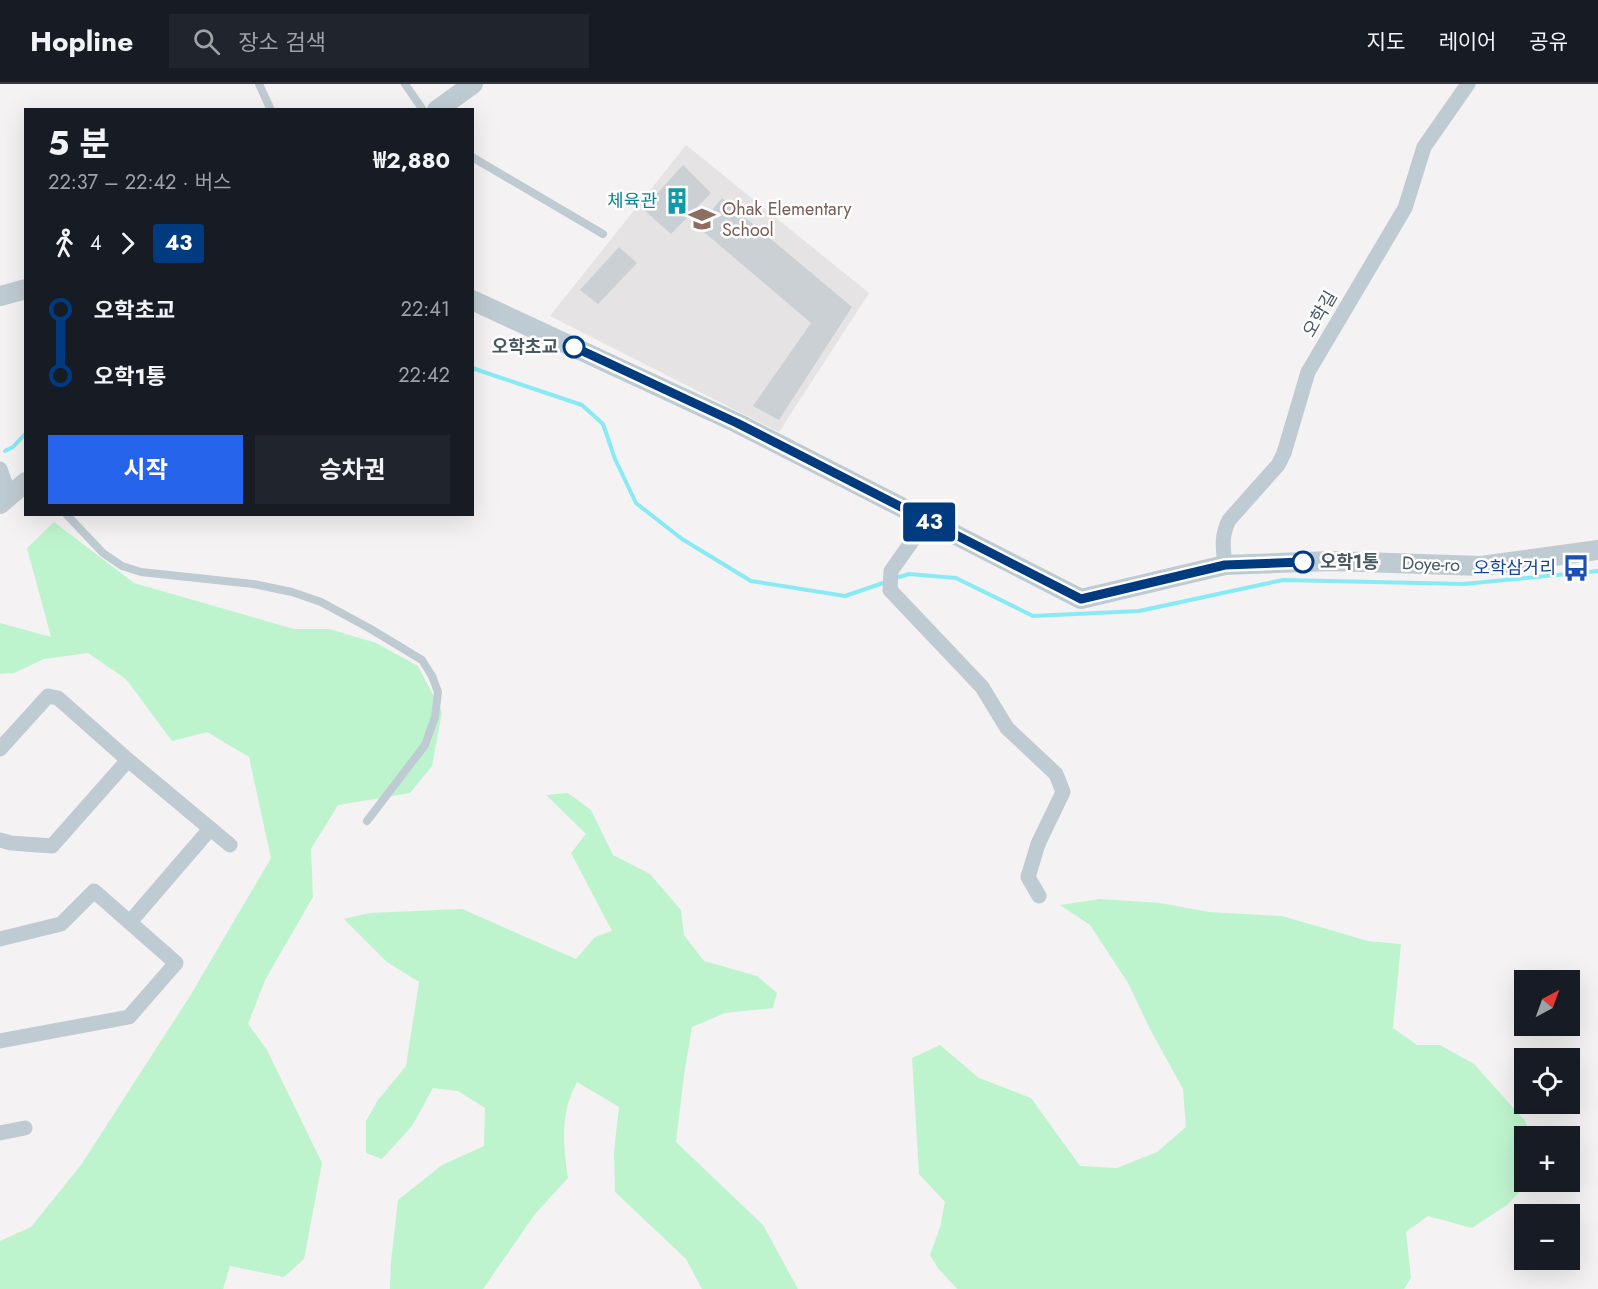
<!DOCTYPE html>
<html lang="ko">
<meta charset="utf-8">
<style>
:root{--surface:#171b24;--page:#20242c;--text:#f1f3f6;--muted:#9ea1a6;--line:#363941;--accent:#2563eb}
body{margin:0;font-family:Jost,"Noto Sans KR",sans-serif;background:var(--page);color:var(--text);height:100vh;display:flex;flex-direction:column;font-size:22px;white-space:nowrap}
*{box-sizing:border-box;margin:0}
p{font-size:20px;color:var(--muted)}
.icon{flex:none;width:33px;height:33px;fill:none;stroke:currentColor;stroke-width:2;stroke-linecap:round;stroke-linejoin:round}
.map{position:relative;flex:1;overflow:hidden}
.panel{position:absolute;left:24px;top:24px;width:450px;height:408px;display:flex;flex-direction:column;background:var(--surface);border-radius:0px;box-shadow:0 6px 24px #0002}
.panel>*{flex:none}
.badge{padding:0 12px;border-radius:4px;font-size:21px;line-height:39px}
.needle{width:39px;rotate:41deg}
.controls{position:absolute;left:1514px;top:886px;display:grid;gap:12px}
.controls a{display:grid;place-items:center;width:66px;height:66px;border-radius:0px;background:var(--surface);box-shadow:0 6px 24px #0002;font-size:30px}
.map>.badge{position:absolute;translate:-50% -50%;box-shadow:0 0 0 3px #fff}
.legs{display:flex;align-items:center;gap:9px;height:66px;padding:0 24px;font-size:20px}
.legs p{margin-inline-start:auto}
.headline{display:flex;align-items:center;justify-content:space-between;height:102px;padding:0 24px}
h1{font-size:33px;font-weight:700;line-height:45px}
.cta{display:flex;gap:12px;margin-top:auto;padding:12px 24px}
.cta a{flex:1;height:69px;border-radius:0px;background:var(--accent);color:#fff;font-size:24px;font-weight:700;line-height:69px;text-align:center}
.cta a+a{background:var(--page);color:var(--text)}
ul{padding:0 24px;list-style:none}
li{display:flex;align-items:center;gap:21px;height:66px;font-size:22px}
li i{display:grid;place-items:center;width:9px;height:100%;margin:0 8px;background:currentColor}
li i::after{content:'';width:15px;height:15px;margin:-8px;border:4px solid;border-radius:50%;background:var(--surface)}
li p{margin-inline-start:auto}
li:first-child i{background:linear-gradient(#0000 50%,currentColor 0)}
li:last-child i{background:linear-gradient(currentColor 50%,#0000 0)}
header{display:flex;align-items:center;gap:36px;box-sizing:border-box;height:84px;padding:0 30px;background:var(--surface);border-bottom:2px solid var(--line)}
header strong{font-size:28px}
nav{display:flex;gap:33px;margin-inline-start:auto;font-size:21px}
.search{width:420px;height:54px;background:var(--page);display:flex;align-items:center;gap:15px;box-sizing:border-box;padding:0 21px;border-radius:0px;color:var(--muted);font-size:22px}
.map>svg:first-child{display:block}
.education{fill:#e5e3e4}
.green{fill:#bef4cd}
.lines{fill:none;stroke-linecap:round;stroke-linejoin:round}
.stream{stroke:#88eaf4;stroke-width:4}
.building{fill:#cbd0d4}
.service{stroke:#bfcbd2;stroke-width:8}
.minor{stroke:#bfcbd2;stroke-width:15}
.tertiary{stroke:#bfcbd2;stroke-width:20}
.line-1-casing{stroke:#fff;stroke-width:14}
.line-1{stroke:#003b80;stroke-width:9}
.stop-1-dot{fill:#fff;stroke:#003b80;stroke-width:3}
.labels{text-anchor:middle;stroke-width:5;stroke-linejoin:round;paint-order:stroke}
.culture-label{font-size:18px;fill:#0d838f;stroke:#fff;text-anchor:end}
.education-label{font-size:18px;fill:#785e54;stroke:#fff;text-anchor:start}
.street-label{font-size:18px;fill:#485861;stroke:#fff}
.stop-label{font-size:18px;font-weight:bold;fill:#485861;stroke:#fff;text-anchor:end}
.transit-label{font-size:18px;fill:#164399;stroke:#fff;text-anchor:end}
</style>
<header>
<strong>Hopline</strong>
<div class="search"><svg class="icon" aria-label="search" viewBox="0 0 24 24"><circle cx="10" cy="10" r="6"/><path d="M15 15l6 6"/></svg>장소 검색</div>
<nav><a>지도</a><a>레이어</a><a>공유</a></nav>
</header>
<div class="map">
<svg width="1598" height="1205" viewBox="0 0 1598 1205">
<rect width="100%" height="100%" fill="#f4f2f2"/>
<polygon class="education" points="686,61 869,209 779,348 550,232"/>
<g class="green">
<polygon points="54,438 134,499 294,545 329,545 376,559 418,582 442,628 432,682 410,709 338,721 311,765 313,813 265,896 248,940 267,966 322,1079 304,1175 284,1193 230,1182 223,1205 0,1205 0,1157 31,1143 81,1081 190,912 271,774 249,673 207,648 172,657 126,595 88,569 44,575 14,589 0,590 0,539 51,553 27,464"/>
<path d="M568,709l23,17 22,45 37,19 31,36 3,25 20,26 53,15 20,17 -4,15 -48,5 -33,14 -8,48 -8,67 87,83 35,64h-96l-16,-30 -71,-67 -1,-41 5,-44 -42,-25c-17,31 -14,63 -9,96l-33,36 -52,75h-93l1,-28 7,-61 44,-35 42,-19 1,-38 -27,-17 -25,-3 -21,38 -30,33 -16,-6v-32l12,-21 28,-34 13,-84 -32,-20 -43,-43 25,-6 93,-4 114,50 19,-22 17,-6 -41,-78 15,-19 -40,-39z"/>
<polygon points="1100,815 1160,819 1209,828 1282,832 1368,857 1401,860 1393,944 1417,961 1440,961 1474,980 1525,1037 1532,1053 1524,1053 1524,1098 1529,1098 1507,1121 1472,1144 1428,1132 1406,1148 1411,1194 1404,1205 957,1205 938,1184 930,1171 940,1143 945,1118 919,1090 912,974 940,961 979,994 1031,1014 1080,1082 1117,1084 1157,1068 1186,1043 1183,1005 1150,945 1128,899 1090,841 1060,821"/>
</g>
<g class="lines">
<g class="stream">
<polyline points="472,284 582,321 603,340 615,375 636,419 682,455 751,497 845,512 886,498"/>
<polyline points="5,367 13,363 26,349"/>
<polyline points="896,494 909,490 956,494 1033,532 1139,527 1283,496 1464,500 1598,487"/>
</g>
</g>
<g class="building">
<polygon points="683,81 711,109 671,150 643,125"/>
<polygon points="722,114 852,223 779,336 753,322 811,239 698,143"/>
<polygon points="619,163 637,179 598,220 580,206"/>
</g>
<g class="lines">
<g class="service">
<polyline points="259,0 271,26"/>
<polyline points="405,0 423,26"/>
<polyline points="472,73 603,150"/>
<polyline points="66,430 103,469 122,482 141,488 253,500 292,508 321,518 369,544 422,576 432,592 438,608 435,633 425,661 367,737"/>
</g>
<g class="minor">
<polyline points="0,385 10,413"/>
<polyline points="927,436 891,487 890,506 982,603 1007,644 1056,690 1063,708 1038,760 1028,793 1039,812"/>
<path d="M1225,481c-2,-17 -4,-29 4,-45l40,-45 9,-10 6,-12 24,-81 97,-164 19,-61 44,-63"/>
<polyline points="0,665 48,612 58,614 128,676 230,761"/>
<polyline points="0,756 11,759 52,762 128,676"/>
<polyline points="130,838 210,745"/>
<polyline points="0,855 61,840 94,807 176,879 129,933 0,957"/>
<polyline points="0,1049 25,1044"/>
</g>
<g class="tertiary">
<polyline points="437,26 473,0"/>
<polyline points="0,212 26,205"/>
<polyline points="472,216 737,339 1081,515 1225,481 1332,477 1481,482 1598,466"/>
<polyline points="0,420 26,398"/>
</g>
</g>
<g class="lines">
<defs>
<polyline id="line-1" points="574,263 737,339 1081,515 1225,481 1303,478"/>
</defs>
<use href="#line-1" class="line-1-casing"/>
<use href="#line-1" class="line-1"/>
</g>
<defs>
<symbol id="building-bare" viewBox="-9 -9 18 18"><path d="M-4-6H4V6H1V3H-1V6H-4ZM-2.5-4.3h1.7v1.8h-1.7ZM.8-4.3h1.7v1.8H.8ZM-2.5-1h1.7V.8h-1.7ZM.8-1h1.7V.8H.8Z" fill="#0f9aa8" stroke="#fff" stroke-width="2.5" paint-order="stroke"/></symbol>
<symbol id="school-bare" viewBox="-9 -9 18 18"><path d="M0-5L7-2L0 1L-7-2ZM-4 1L0 2.5L4 1V4Q0 6-4 4Z" fill="#8d6e63" stroke="#fff" stroke-width="2.5" paint-order="stroke"/></symbol>
<symbol id="bus-bare" viewBox="-9 -9 18 18"><path d="M-5-6H5V4H4V6H2V4H-2V6H-4V4H-5ZM-3.5-4V0h7V-4ZM-3.5 1.2v1.5H-2V1.2ZM2 1.2v1.5H3.5V1.2Z" fill="#1a4fb4" stroke="#fff" stroke-width="2.5" paint-order="stroke"/></symbol>
</defs>
<g fill-rule="evenodd">
<use href="#building-bare" x="658" y="98" width="38" height="38"/>
<use href="#school-bare" x="683" y="116" width="38" height="38"/>
<use href="#bus-bare" x="1557" y="465" width="38" height="38"/>
</g>
<g class="stop-1-dot">
<circle cx="574" cy="263" r="10"/>
<circle cx="1303" cy="478" r="10"/>
</g>
<g class="labels">
<g class="culture-label">
<text x="657" y="123">체육관</text>
</g>
<g class="education-label">
<text x="722" y="131">Ohak Elementary<tspan x="722" dy="21">School</tspan></text>
</g>
<g class="street-label">
<text transform="translate(1320 230) rotate(-60)" y="6">오학길</text>
<text transform="translate(1431 480) rotate(2)" y="6">Doye-ro</text>
</g>
<g class="stop-label">
<text x="558" y="269">오학초교</text>
<text x="1320" y="484" text-anchor="start">오학1통</text>
</g>
<g class="transit-label">
<text x="1556" y="490">오학삼거리</text>
</g>
</g>
</svg>
<div class="controls">
<a><svg class="needle" viewBox="-14 -14 28 28"><path d="M0-13l5 13h-10z" fill="#e53935"/><path d="M0 13l5-13h-10z" fill="#9ea1a6"/></svg></a>
<a><svg class="icon" aria-label="locate" viewBox="0 0 24 24"><circle cx="12" cy="12" r="6"/><path d="M12 2v4M12 18v4M2 12h4M18 12h4"/></svg></a>
<a>+</a>
<a>−</a>
</div>
<b class="badge" style="left:929px;top:438px;background:#003b80;color:#fff">43</b>
<section class="panel">
<div class="headline"><div><h1>5 분</h1><p>22:37 – 22:42 · 버스</p></div><b>₩2,880</b></div>
<div class="legs"><svg class="icon" aria-label="walk" viewBox="0 0 24 24"><circle cx="13" cy="4" r="2"/><path d="M13 8l-2 6 4 7M11 14l-3 7M7 12l3-4h3l4 4"/></svg>4<svg class="icon" aria-label="forward" viewBox="0 0 24 24"><path d="M9 5l7 7-7 7"/></svg><b class="badge" style="background:#003b80;color:#fff">43</b></div>
<ul>
<li><i style="color:#003b80"></i><b>오학초교</b><p>22:41</p></li>
<li><i style="color:#003b80"></i><b>오학1통</b><p>22:42</p></li>
</ul>
<div class="cta"><a>시작</a><a>승차권</a></div>
</section>
</div>
